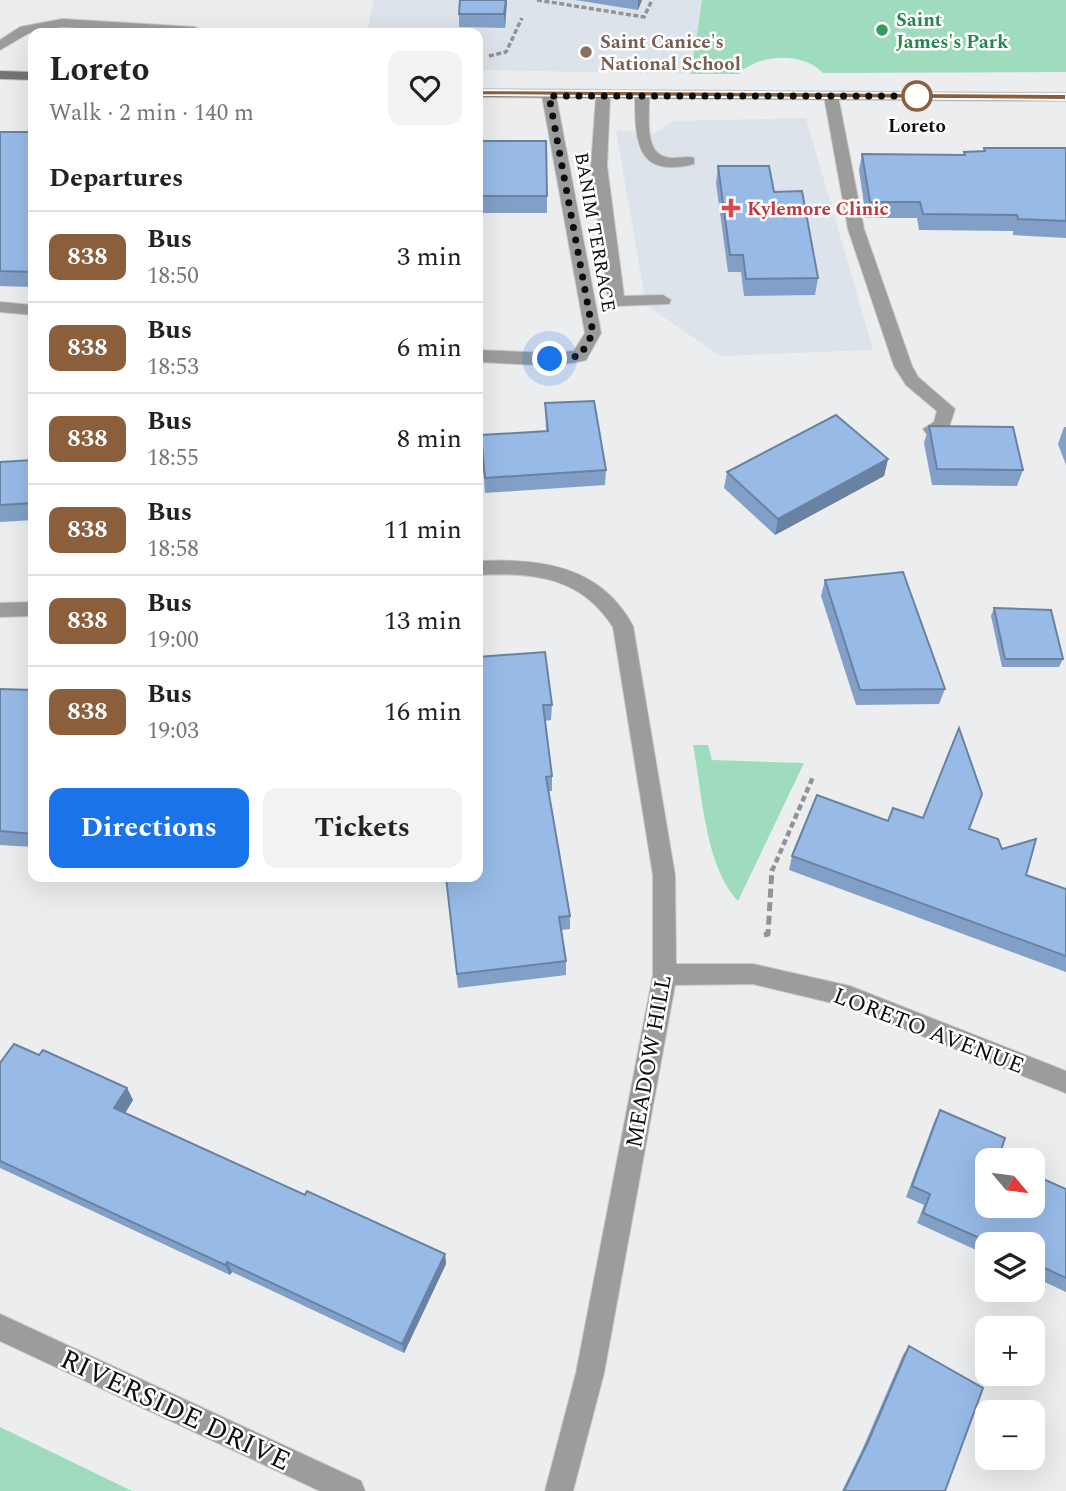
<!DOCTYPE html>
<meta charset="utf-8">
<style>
:root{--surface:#fff;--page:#f2f2f2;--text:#222;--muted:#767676;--line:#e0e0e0;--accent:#1a73e8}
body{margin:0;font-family:Spectral,serif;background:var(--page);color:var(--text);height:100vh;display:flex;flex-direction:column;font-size:26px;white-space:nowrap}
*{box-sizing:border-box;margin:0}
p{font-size:23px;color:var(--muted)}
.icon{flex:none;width:38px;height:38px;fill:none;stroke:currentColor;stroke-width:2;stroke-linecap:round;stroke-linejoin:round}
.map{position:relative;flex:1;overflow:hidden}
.details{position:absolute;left:28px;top:28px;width:455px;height:854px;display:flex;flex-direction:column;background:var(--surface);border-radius:14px;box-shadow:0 7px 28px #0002}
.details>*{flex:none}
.badge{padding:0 14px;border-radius:10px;font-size:24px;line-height:46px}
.needle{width:46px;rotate:119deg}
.buttons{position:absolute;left:975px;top:1148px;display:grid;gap:14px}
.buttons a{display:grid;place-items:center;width:70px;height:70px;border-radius:14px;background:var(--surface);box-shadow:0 7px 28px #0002;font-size:35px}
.you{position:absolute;width:35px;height:35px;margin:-18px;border:5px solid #fff;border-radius:50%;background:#1a73e8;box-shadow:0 0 0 10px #1a73e833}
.map>.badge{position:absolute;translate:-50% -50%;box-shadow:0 0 0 4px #fff}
h2{padding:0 21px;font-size:26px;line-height:63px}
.round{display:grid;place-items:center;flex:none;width:74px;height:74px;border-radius:14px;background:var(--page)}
.summary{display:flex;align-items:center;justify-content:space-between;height:119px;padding:0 21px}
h1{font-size:33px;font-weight:700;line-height:52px}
.primary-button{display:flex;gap:14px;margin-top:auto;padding:14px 21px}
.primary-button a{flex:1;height:80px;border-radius:14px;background:var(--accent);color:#fff;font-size:28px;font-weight:700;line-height:80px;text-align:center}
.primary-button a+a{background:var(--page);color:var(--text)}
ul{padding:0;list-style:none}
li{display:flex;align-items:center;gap:21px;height:91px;padding:0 21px;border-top:2px solid var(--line)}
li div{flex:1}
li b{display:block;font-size:26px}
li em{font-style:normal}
li .badge{min-width:77px;font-weight:700;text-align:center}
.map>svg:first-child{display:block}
.built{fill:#dde3ea}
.green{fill:#9fdcbd}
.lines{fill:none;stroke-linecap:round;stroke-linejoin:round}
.lane-casing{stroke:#c8c9ca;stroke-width:2}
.street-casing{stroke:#c8c9ca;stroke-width:2}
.secondary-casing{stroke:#c8c9ca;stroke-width:2}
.path-far2{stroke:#929394;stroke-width:3.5;stroke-dasharray:5 2.5;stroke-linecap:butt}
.path-far1{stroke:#929394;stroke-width:4.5;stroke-dasharray:6 3.5;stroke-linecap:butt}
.path{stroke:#929394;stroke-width:5;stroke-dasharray:9 4.5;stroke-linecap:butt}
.lane{fill:#9c9c9b;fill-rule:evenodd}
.street{fill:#9c9c9b;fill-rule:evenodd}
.secondary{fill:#767574;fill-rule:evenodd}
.wall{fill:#82a0c7}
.shaded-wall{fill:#6a82a2}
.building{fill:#97bae7;stroke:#6a82a2;stroke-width:2}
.line{fill:#8b5e3c;stroke:#fff;stroke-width:2}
.walk{stroke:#0d0e0e;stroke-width:7;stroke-dasharray:0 12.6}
.leisure-dot{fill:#2e9e5b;stroke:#fff;stroke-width:2.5}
.education-dot{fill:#8d6e63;stroke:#fff;stroke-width:2.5}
.stop-dot{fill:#fff;stroke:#8b5e3c;stroke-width:3.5}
.health-dot{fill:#e0444e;stroke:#fff;stroke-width:2.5}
.labels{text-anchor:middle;stroke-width:5;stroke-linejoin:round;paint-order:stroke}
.far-leisure-label{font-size:19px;font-weight:bold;fill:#27864d;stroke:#fff;text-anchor:start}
.far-education-label{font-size:19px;font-weight:bold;fill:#785e54;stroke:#fff;text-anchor:start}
.far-stop-label{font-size:19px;font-weight:bold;fill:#0d0e0e;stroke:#fff}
.far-health-label{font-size:19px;font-weight:bold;fill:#be3a42;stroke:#fff;text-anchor:start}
.far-street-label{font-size:19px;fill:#0d0e0e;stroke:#fff}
.street-label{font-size:23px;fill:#0d0e0e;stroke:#fff}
.near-street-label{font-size:28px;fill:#0d0e0e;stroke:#fff}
</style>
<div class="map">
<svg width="1066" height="1491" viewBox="0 0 1066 1491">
<rect width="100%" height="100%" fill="#ecedee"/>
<g class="built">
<polygon points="374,0 702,0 691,74 478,70 478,33 367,33"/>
<polygon points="806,118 873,350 720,356 646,305 616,130 655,133 674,121"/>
</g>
<g class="green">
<path d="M702,0h364v72l-243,1c-19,-21 -64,-20 -84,1h-48z"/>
<path d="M693,745h15l4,15 92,3 -66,138c-33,-34 -36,-109 -45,-156z"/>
<polygon points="0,1427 132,1491 0,1491"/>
</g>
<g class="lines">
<defs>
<g id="lane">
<path d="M549,92l7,4 45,237 -15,27c-34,9 -73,3 -108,2v-12l72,3 24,-2 11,-18 -43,-237z"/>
<polygon points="603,92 610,96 607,166 624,296 663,295 671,300 669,304 616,306 608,301 591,166 596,96"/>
<path d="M642,92l7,4c1,17 -6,56 17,61 9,3 19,-2 28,1v6c-58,15 -59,-23 -59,-68z"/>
<polygon points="831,92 838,96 864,229 912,366 918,377 955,409 948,430 932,435 926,433 923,429 934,422 937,411 906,385 894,366 848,229 824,96"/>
<polygon points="0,302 33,305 33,315 0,312"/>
</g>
<g id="street">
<polygon points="62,19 195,27 202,31 163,33 62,27 29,33 0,50 0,40 20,27"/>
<path d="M478,561c63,-3 123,5 155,65l42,249 1,89h77l97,22 216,85v22l-217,-86 -96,-23 -78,1 -71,388 -31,118h-28l31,-118 77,-398v-100l-40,-248c-32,-50 -79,-55 -135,-52z"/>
<polygon points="33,602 33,616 0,617 0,603"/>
<polygon points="0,1314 361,1481 365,1491 320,1491 0,1341"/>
</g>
<g id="secondary">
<polygon points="0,71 33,72 33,80 0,79"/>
<polygon points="478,89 1066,93 1066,101 478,97"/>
</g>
</defs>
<use href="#lane" class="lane-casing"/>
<use href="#street" class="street-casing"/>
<use href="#secondary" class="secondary-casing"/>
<g class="path-far2">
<polyline points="537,0 644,17 652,0"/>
<polyline points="489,56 506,52 522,18"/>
</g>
<polyline class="path-far1" points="772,871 813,777"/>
<polyline class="path" points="764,935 768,934 772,869"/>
<use href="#lane" class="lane"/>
<use href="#street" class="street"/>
<use href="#secondary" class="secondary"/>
</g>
<g class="wall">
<polygon points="460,0 507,0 505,28 459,27 459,14"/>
<polygon points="575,0 642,0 638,10"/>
<polygon points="0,132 33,132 33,287 0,286"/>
<polygon points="478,141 547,196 547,213 478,213"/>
<polygon points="984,148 1066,148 1066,238 1013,235 1013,231 919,230 917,218 866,218 859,170 862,154 963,155 964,152 983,151"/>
<polygon points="718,166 774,192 818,278 815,295 744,296 741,272 728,272 716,183"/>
<polygon points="545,403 606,470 605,485 485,493 481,435 546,431"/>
<polygon points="929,426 1023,470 1017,486 932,485 924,443"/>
<polygon points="1064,427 1066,427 1066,465 1058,444"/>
<polygon points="888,459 884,476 775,535 724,488 727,472"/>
<polygon points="33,460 33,520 0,522 0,462"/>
<polygon points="825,580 945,689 939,704 856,705 821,596"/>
<polygon points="994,608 1063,659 1059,667 1002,667 991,616"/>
<polygon points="478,657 552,705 551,720 545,721 552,776 552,791 549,791 570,916 570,929 561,930 566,961 566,975 458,988 446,877 478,877"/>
<polygon points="0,689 33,690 33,847 0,845"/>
<polygon points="923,818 969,829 1002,849 1026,875 1066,889 1066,972 789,870 792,856 888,821"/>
<polygon points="39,1055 127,1088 133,1100 125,1113 305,1195 445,1254 446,1264 404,1353 232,1272 230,1275 0,1168 0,1063"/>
<polygon points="940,1110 998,1159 1066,1189 1066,1292 1032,1276 1032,1244 987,1244 987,1255 917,1223 924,1205 906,1197 934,1122"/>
<polygon points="909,1346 945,1491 842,1491 862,1450 903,1355"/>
</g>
<g class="shaded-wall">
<polygon points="506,0 507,0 505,28 504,14"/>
<polygon points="638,0 642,0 638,10"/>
<polygon points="888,459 884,476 775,535 778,519"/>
<polygon points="127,1088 133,1100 121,1120 114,1108"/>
<polygon points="445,1254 446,1264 404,1353 402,1344"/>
<polygon points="227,1262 232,1272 230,1275 225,1265"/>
</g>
<g class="building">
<polygon points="460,0 506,0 504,14 459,14"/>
<polygon points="0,132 33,132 33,272 0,271"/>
<polygon points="478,141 546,141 547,196 478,196"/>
<polygon points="984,148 1066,148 1066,221 1018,219 1017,215 923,214 920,202 870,202 862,154 965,155 964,152 985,151"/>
<polygon points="718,166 769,166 774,192 802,191 818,278 746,279 743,255 730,255"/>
<polygon points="594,401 606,470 485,478 481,435 548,431 545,403"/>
<polygon points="836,415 888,459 778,519 727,472"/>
<polygon points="929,426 1013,427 1023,470 937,469"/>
<polygon points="33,460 33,503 0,505 0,462"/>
<polygon points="903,572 945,689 860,690 825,580"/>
<polygon points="994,608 1051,610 1063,659 1005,659"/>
<polygon points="545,652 552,705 543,705 552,776 546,777 570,916 559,917 566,961 457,974 446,877 478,877 478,657"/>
<polygon points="0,689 33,690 33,834 0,831"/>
<polygon points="959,728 982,794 969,829 998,839 1002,849 1036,839 1026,875 1066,889 1066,956 792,856 817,795 888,821 893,808 923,818"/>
<polygon points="14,1044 39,1055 43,1050 127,1088 114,1108 305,1195 307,1191 445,1254 402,1344 227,1262 225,1265 0,1161 0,1063"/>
<polygon points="940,1110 1005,1138 998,1159 1001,1160 987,1160 987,1206 1032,1206 1032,1174 1066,1189 1066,1278 1032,1262 1032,1244 993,1244 923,1213 930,1194 912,1186"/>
<polygon points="909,1346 983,1388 945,1491 844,1491 868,1442"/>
</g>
<polygon class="line" points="478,90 1066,94 1066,100 474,95"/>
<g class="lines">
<polyline class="walk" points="550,359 580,356 593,333 549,96 917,96"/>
</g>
<circle class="leisure-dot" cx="882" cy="30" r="7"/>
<circle class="education-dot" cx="586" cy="52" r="7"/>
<circle class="stop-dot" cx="917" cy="96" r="14"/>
<path class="health-dot" d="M727.5 197.5h7v7h7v7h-7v7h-7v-7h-7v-7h7z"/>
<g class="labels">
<g class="far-leisure-label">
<text x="896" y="26">Saint<tspan x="896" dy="22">James's Park</tspan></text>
</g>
<g class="far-education-label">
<text x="600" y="48">Saint Canice's<tspan x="600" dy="22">National School</tspan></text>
</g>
<g class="far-stop-label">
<text x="917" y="132">Loreto</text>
</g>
<g class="far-health-label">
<text x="747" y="215">Kylemore Clinic</text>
</g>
<g class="far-street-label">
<text transform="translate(596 232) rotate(80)" y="7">BANIM TERRACE</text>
</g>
<g class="street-label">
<text transform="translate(929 1030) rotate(21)" y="8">LORETO AVENUE</text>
<text transform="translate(648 1061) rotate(-80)" y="8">MEADOW HILL</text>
</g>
<g class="near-street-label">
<text transform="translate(176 1409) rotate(25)" y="10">RIVERSIDE DRIVE</text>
</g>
</g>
</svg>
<div class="buttons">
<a><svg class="needle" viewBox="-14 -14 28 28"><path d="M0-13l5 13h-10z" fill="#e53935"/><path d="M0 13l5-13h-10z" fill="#767676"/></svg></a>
<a><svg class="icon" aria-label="layers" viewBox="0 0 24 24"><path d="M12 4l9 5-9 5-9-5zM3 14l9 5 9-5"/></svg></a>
<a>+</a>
<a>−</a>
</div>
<div class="you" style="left:550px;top:359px"></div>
<section class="details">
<div class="summary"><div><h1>Loreto</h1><p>Walk · 2 min · 140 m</p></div><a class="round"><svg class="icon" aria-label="heart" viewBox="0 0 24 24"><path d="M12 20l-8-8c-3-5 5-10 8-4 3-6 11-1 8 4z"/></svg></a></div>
<h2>Departures</h2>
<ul>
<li><span class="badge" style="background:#8b5e3c;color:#fff">838</span><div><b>Bus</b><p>18:50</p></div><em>3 min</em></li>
<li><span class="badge" style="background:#8b5e3c;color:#fff">838</span><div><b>Bus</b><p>18:53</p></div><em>6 min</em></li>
<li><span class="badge" style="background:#8b5e3c;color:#fff">838</span><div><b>Bus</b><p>18:55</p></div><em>8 min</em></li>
<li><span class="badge" style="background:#8b5e3c;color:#fff">838</span><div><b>Bus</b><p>18:58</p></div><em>11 min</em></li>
<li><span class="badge" style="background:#8b5e3c;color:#fff">838</span><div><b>Bus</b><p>19:00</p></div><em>13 min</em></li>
<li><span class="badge" style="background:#8b5e3c;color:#fff">838</span><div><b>Bus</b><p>19:03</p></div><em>16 min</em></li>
</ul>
<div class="primary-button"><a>Directions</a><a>Tickets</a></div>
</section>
</div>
